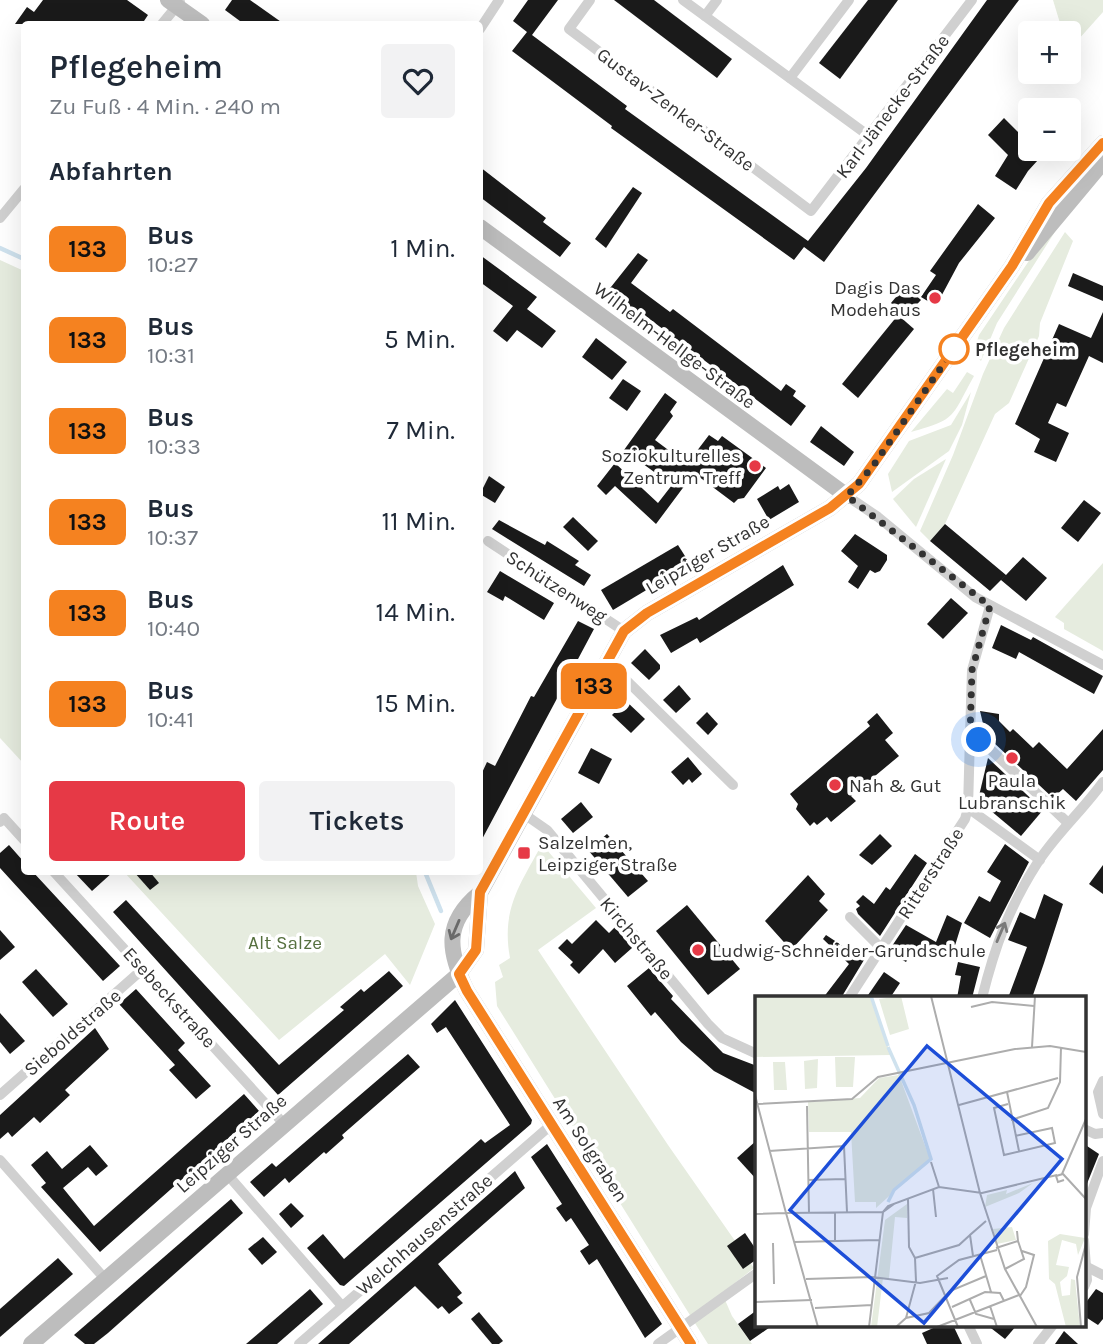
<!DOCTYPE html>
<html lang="de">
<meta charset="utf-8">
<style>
:root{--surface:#fff;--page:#f2f2f3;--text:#1f2937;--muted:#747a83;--accent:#e63946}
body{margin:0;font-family:Karla,sans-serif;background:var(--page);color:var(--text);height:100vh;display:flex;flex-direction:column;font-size:26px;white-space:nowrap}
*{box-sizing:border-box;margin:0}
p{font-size:23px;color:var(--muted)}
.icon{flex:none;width:38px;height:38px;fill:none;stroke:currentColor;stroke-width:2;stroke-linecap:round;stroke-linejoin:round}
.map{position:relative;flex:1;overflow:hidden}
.details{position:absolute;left:21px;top:21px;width:462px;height:854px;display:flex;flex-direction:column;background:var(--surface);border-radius:7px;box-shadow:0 7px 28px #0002}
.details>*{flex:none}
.badge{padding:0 14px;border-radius:10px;font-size:24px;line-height:46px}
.buttons{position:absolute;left:1018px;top:21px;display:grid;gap:14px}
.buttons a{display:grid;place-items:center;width:63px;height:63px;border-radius:7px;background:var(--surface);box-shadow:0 7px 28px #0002;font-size:35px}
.you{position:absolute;width:35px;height:35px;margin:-18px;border:5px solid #fff;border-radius:50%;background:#1a73e8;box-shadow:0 0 0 10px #1a73e833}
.map>.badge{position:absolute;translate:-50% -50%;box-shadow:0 0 0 4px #fff}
h2{padding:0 28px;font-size:26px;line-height:63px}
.round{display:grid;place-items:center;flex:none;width:74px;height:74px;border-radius:7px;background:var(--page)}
.summary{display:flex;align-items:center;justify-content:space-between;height:119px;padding:0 28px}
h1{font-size:33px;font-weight:600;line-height:52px}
.cta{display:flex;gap:14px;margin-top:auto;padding:14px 28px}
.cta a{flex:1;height:80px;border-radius:7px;background:var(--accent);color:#fff;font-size:28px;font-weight:600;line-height:80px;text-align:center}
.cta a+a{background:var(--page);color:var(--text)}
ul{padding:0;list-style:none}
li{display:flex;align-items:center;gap:21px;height:91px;padding:0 28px}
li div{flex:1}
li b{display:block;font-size:26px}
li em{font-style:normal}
li .badge{min-width:77px;font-weight:700;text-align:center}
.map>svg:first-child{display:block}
.green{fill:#e6ecdf}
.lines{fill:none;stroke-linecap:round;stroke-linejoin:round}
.stream{stroke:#cfe2ee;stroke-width:4.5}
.building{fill:#1a1a1a}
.street{stroke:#d0d0d0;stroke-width:10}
.secondary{stroke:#bdbdbd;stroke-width:16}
.oneway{stroke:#6a6a6a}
.oneway2{stroke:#7a7a7a}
.line-casing{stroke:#fff;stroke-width:16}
.line{stroke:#f58220;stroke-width:10}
.walk{stroke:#333;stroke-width:7;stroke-dasharray:0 12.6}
.poi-dot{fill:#e63946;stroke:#fff;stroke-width:2.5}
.stop-dot{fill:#fff;stroke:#f58220;stroke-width:3.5}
.labels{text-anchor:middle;stroke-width:7;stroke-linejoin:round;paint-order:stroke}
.street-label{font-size:19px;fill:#333;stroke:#fff}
.poi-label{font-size:19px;fill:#333;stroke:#fff;text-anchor:start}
.stop-label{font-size:19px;font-weight:bold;fill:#333;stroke:#fff;text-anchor:start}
.park-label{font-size:19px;fill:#56703f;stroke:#fff}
.inset-river{fill:none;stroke:#cfe2ee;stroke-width:3.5}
.inset-road{fill:none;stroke:#adadad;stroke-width:2}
.view{fill:#1d4ed8;fill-opacity:0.15;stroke:#1d4ed8;stroke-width:3.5}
.inset-edge{fill:none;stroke:#333;stroke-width:3.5}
</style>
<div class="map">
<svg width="1103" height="1344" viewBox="0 0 1103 1344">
<rect width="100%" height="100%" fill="#fff"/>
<g class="green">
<polygon points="1053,0 1103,0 1103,12 1069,50 1069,33 1063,33"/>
<polygon points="1058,227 997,323 981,361 973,353 979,335 1051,228"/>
<polygon points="1065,232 1073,241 1040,323 1039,336 1009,403 995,414 945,524 930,541 920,531 953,455 983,374 1004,328"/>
<polygon points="0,260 24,271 24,764 0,738"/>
<path d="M967,372l7,4c-23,41 -16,43 -63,56l36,-43 6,4z"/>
<polygon points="971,392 962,425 949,451 892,492 888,474 909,441 951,425"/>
<polygon points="946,459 916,527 893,499 914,479"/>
<polygon points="1103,563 1103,651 1064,629 1064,623 1055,617"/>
<path d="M542,844l54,64 -58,42 130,195 86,123 -32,25 10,23 20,28h-44l-211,-338 -2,-24 8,-5 -4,-12 11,-7c-9,-49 10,-73 32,-114z"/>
<polygon points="124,872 416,872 418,886 435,924 410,985 385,954 279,1040"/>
</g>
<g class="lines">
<g class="stream">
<polyline points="0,248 24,259"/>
<polyline points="425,872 441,911"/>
</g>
</g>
<g class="building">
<polygon points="43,0 127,0 148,15 142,24 15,24 27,7 34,12"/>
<polygon points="232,0 250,0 284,24 244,24 225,10"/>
<polygon points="528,0 558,0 532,35 627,106 625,109 808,241 866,168 987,0 1019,0 824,262 804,247 794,260 611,128 612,126 512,51 527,32 513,21"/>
<polygon points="614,0 654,0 732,59 717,78"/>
<polygon points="868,0 898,0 840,79 819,63"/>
<polygon points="1004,118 1018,132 1031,119 1031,149 1048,149 1028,171 1016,190 995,176 1008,155 988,135"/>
<polygon points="480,167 546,218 543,222 571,243 560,257 480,197"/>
<polygon points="633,187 642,193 606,248 595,239"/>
<polygon points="978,204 995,218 959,263 936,306 921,297 936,275 930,271"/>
<polygon points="638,253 648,260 631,283 670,312 673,309 781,391 786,384 796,391 793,396 806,406 791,426 643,314 641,317 607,292"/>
<polygon points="480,255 537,297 527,309 556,331 542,348 517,330 507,342 493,331 513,306 480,282"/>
<polygon points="1073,273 1103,286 1103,301 1068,286"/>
<polygon points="905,286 921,300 906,316 891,303"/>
<polygon points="1103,312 1103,363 1089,356 1066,407 1057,403 1048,423 1069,433 1056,462 1034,452 1040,439 1015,424 1059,324 1091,338"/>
<polygon points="898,315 914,329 858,398 842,384"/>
<polygon points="596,338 627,362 612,380 582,357"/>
<polygon points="623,379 641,391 627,411 609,398"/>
<polygon points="665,393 677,402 670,412 673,416 655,440 687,464 709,435 718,441 722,436 766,468 744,498 738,499 734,503 694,473 656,524 615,486 606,495 597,486 615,463 658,503 672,485 624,450"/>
<polygon points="821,426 854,452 844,466 810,442"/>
<polygon points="489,476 505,487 495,503 480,494"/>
<polygon points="789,484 799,502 769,520 757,499 778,486 780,490"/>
<polygon points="1084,500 1101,513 1078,542 1061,528"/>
<polygon points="573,517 598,541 588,551 563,527"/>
<polygon points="499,520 545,545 547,541 579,561 575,565 591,575 584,586 492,529"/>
<polygon points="945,524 1006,575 1023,557 1047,578 1026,601 1001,580 1006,575 990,591 930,541"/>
<polygon points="855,534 887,555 887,560 880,571 875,573 870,570 858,589 848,582 858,566 841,551"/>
<polygon points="678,545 690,564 613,610 601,590"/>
<polygon points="783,565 794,585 705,640 700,643 697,638 671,653 660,635 697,617 699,620"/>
<polygon points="500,571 554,603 544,620 505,596 503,601 487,592"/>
<polygon points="951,598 968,613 943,639 927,624"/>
<polygon points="578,621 594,629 480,843 480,777 487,762 495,766 531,696 534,697"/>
<polygon points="1001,625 1031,640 1033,637 1103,676 1094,694 1019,652 1016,659 992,648"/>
<polygon points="645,649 660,665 660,669 649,680 631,663"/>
<polygon points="679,685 691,699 676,713 663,700"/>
<polygon points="626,701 645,719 631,733 612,715"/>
<polygon points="980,711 999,714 999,721 1010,732 1013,729 1033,748 1039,742 1067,769 1103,729 1103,770 1076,801 1063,789 1053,798 992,741 993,737 984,728"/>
<polygon points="707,712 718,724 708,735 696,723"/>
<polygon points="877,713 893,733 885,740 899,756 851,796 856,801 831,822 827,817 817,825 814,822 810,826 796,809 798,804 790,794 870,726 867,722"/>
<polygon points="591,748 612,759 599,784 578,773"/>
<polygon points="688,757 702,774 692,783 689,779 683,785 671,772"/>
<polygon points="988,758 1043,810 1021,836 978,800"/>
<polygon points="581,802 593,817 573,833 561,819"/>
<polygon points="607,834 648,881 628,897 588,850"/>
<polygon points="880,834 892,846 872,865 859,855"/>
<polygon points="1005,844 1029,862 990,938 964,923 979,896 990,902 1001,881 987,872"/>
<polygon points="9,845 24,862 24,872 33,872 120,966 103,981 0,868 0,853"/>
<polygon points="915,854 927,863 880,936 858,914 856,909 860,906 856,902 863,895 874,904 886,887 890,890"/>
<polygon points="1103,865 1103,894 1089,884"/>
<polygon points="74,872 113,872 92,891"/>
<polygon points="134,872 150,872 159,883 150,890"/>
<polygon points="808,875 825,894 819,901 828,910 791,950 765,921"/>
<polygon points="1044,894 1063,904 1044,963 1032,998 1008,998 1027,947 1008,940 1020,912 1035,919"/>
<polygon points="126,900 279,1065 344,1010 340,1007 361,989 364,992 389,971 403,986 278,1095 113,912"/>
<polygon points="687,905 740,969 708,995 656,931"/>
<polygon points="947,915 962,923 953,952 962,957 913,951 906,962 888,952 906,925 936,942"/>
<polygon points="596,920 609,933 615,927 632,948 615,963 603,949 579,974 570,965 573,962 558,948 567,939 572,944"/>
<polygon points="0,930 15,947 0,960"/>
<polygon points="826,935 864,960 841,998 823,998 849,964 823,939"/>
<polygon points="958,962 980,967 972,998 957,998 961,976 955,975"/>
<polygon points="649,968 673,996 671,999 723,1053 757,1066 757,1094 714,1071 681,1042 655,1012 651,1016 627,986"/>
<polygon points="36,969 68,1004 53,1017 22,982"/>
<polygon points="884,972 900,983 890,998 866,998"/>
<polygon points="136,989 185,1043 178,1050 211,1086 196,1099 169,1070 175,1065 119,1004"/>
<polygon points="455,1000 532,1120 531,1124 344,1286 340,1285 307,1248 323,1234 344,1259 481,1139 485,1143 510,1125 446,1027 437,1033 431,1024"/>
<polygon points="0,1013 25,1041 10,1054 0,1042"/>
<polygon points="95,1028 109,1049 65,1090 70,1095 40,1123 34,1117 12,1137 8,1132 0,1139 0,1115"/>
<polygon points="408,1054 420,1067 342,1135 344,1138 326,1154 324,1152 289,1183 285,1178 264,1197 250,1182 272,1163 276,1167"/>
<polygon points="244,1094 259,1111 100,1252 41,1187 46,1183 31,1165 47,1151 62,1169 90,1145 108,1166 96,1176 88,1167 63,1188 94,1226"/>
<polygon points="757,1140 757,1180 737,1158"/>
<polygon points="547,1144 662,1324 645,1338 597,1259 589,1265 580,1251 589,1245 571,1218 566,1222 556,1208 562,1204 531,1157"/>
<polygon points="1084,1144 1099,1154 1084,1191"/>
<polygon points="515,1171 525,1188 438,1264 462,1293 457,1297 463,1303 449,1314 442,1306 438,1309 415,1286 349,1344 318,1344"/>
<polygon points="231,1199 243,1213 108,1333 94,1344 85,1344 74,1335"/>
<polygon points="291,1203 304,1216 291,1228 279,1214"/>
<polygon points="745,1233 757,1251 757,1259 743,1269 727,1246"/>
<polygon points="263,1237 277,1252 262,1265 248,1249"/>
<polygon points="58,1258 73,1274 0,1337 0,1309"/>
<polygon points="310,1289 323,1304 277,1344 246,1344"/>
<polygon points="1096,1289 1103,1293 1103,1319 1098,1325 1084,1316 1084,1305"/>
<polygon points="757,1310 757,1325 773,1325 750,1341 738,1324"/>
<polygon points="479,1312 503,1341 499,1344 492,1344 471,1319"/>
<polygon points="940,1325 953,1325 962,1344 927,1344 922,1333"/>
<polygon points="987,1325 1017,1325 1005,1339"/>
<polygon points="1064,1331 1078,1344 1055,1344"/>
</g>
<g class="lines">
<g class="street">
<polyline points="590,0 569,29 811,211 972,0"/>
<polyline points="683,0 869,136"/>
<polyline points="705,16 717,0"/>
<polyline points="162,24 180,2"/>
<polyline points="480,29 499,0"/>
<polyline points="790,78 849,0"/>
<polyline points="0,218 24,189"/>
<polyline points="847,496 878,517 975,597 1103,665"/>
<polyline points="488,541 624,631"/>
<polyline points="990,606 972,670 970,736 991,750 1068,823"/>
<polyline points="604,666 623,677 733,785"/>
<polyline points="968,808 1040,860"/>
<polyline points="524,814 547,830 708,1024 722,1038 757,1054"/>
<polyline points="0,822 4,818 24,840"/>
<polyline points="54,872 285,1125"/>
<polyline points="850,917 881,948"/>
<polyline points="849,998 965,819 968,808 970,736"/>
<path d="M982,998c13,-52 27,-91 56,-136 19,-29 45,-52 65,-80"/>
<polyline points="1103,1081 1098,1092 1103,1114"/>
<polyline points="0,1095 144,968"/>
<polyline points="1084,1129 1095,1134 1103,1133"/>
<polyline points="0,1160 106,1280"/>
<polyline points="227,1174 342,1306"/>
<polyline points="1084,1234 1086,1208 1103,1161"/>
<polyline points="1084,1240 1087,1280 1084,1287"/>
<polyline points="1087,1267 1103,1275"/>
<polyline points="968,1325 977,1344"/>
<polyline points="299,1344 551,1125"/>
<polyline points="658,1344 757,1273"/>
<polyline points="1038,1344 1053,1325"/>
</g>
<g class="secondary">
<polyline points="168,0 202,24"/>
<polyline points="480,227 847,496"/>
<polyline points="1027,253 1103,162"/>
<polyline points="31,1344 459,974 476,950 480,893"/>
<path d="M691,1344l-224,-353c-19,-39 -24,-68 13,-98l144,-262 23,-18 183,-105 29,-24 153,-218 37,-63 54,-60"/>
</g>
</g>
<defs><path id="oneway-shaft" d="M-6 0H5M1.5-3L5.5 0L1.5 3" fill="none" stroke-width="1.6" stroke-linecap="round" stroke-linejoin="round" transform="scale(1.75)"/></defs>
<use class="oneway" href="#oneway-shaft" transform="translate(455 930) rotate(113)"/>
<use class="oneway2" href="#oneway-shaft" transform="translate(1001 932) rotate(-67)"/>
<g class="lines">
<defs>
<polyline id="line" points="691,1344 467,991 459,974 476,950 480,892 624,631 647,613 830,508 859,484 1012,266 1049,203 1103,143"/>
</defs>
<use href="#line" class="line-casing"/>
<use href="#line" class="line"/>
<polyline class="walk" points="954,349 873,466 847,496 990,606 972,670 970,736 979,740"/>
</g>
<g class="poi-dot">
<circle cx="935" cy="298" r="7"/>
<circle cx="755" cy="466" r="7"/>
<circle cx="1012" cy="758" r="7"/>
<circle cx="835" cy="785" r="7"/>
<rect x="517" y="846" width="14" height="14" rx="3.5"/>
<circle cx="698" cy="950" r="7"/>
</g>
<circle class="stop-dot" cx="954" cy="349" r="14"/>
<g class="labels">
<g class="street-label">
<text transform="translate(892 106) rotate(-53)" y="7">Karl-Jänecke-Straße</text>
<text transform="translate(676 109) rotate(37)" y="7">Gustav-Zenker-Straße</text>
<text transform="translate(675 345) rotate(37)" y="7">Wilhelm-Hellge-Straße</text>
<text transform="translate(707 554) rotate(-30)" y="7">Leipziger Straße</text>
<text transform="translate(557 586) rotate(33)" y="7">Schützenweg</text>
<text transform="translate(930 873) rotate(-57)" y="7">Ritterstraße</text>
<text transform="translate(637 938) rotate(50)" y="7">Kirchstraße</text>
<text transform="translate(170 997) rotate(48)" y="7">Esebeckstraße</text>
<text transform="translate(72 1032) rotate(-41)" y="7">Sieboldstraße</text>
<text transform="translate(231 1143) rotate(-41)" y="7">Leipziger Straße</text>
<text transform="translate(591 1149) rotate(57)" y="7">Am Solgraben</text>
<text transform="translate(424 1234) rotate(-41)" y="7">Welchhausenstraße</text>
</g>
<g class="poi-label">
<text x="921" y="294" text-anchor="end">Dagis Das<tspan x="921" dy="22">Modehaus</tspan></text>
<text x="741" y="462" text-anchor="end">Soziokulturelles<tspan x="741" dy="22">Zentrum Treff</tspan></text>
<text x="1012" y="787" text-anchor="middle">Paula<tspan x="1012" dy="22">Lubranschik</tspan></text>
<text x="849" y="792">Nah &amp; Gut</text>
<text x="538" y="849">Salzelmen,<tspan x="538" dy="22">Leipziger Straße</tspan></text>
<text x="712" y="957">Ludwig-Schneider-Grundschule</text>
</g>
<g class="stop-label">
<text x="975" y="356">Pflegeheim</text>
</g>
<g class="park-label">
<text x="285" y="949">Alt Salze</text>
</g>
</g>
<g transform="translate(755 996)">
<rect width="331" height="331" fill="#fff"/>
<path d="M0,0h115l21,59 -136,2zM146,0l8,33 -19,6 -11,-36zM80,61h20l-2,30h-17zM63,63l-1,29 -12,1 -1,-28zM18,66h12l2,28h-13zM144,79l31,84 -54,49v-6h-21l-4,-70h-42l-1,-30 52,-4 19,-20zM278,187l-14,10 -34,14 2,-12 20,-5 -1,4zM152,208v14l-12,-1 -6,61h-6l-6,49h-6l14,-107zM257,231l4,13 -19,4 -4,-15zM305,238l25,4 -7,17 -2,-11 -14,-4 -6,25 13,2 -2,9 -7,6 2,14 8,-1 1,-16 4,1 5,47h-14l-11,-43 -6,-5 -1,-38z" fill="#e6ecdf"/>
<path class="inset-river" d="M116,0l17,50M133,206l6,-12 37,-31 -17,-54 -26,-58"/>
<path class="inset-road" d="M176,0l49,197M216,11l21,-5 42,4M277,51l3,-51M252,96l12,59M0,99l31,118 97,-1 11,-8M2,108l95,-5 26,-22 137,-28 35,-3 36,6M253,108l-14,4 10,47 51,-12 -3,-15 -37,8M204,109l99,-27M52,110l2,107M256,124l37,-12 12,-26 1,-35M14,155l75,-5 3,66M176,166l8,25M307,178l24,-55M53,184l37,-1M309,184l-6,2 -2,-6 7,-2 23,25M178,193l3,28M225,197l25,76 32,58M128,216l5,-6 51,-19 43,6 75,-18M80,217v27M0,218l31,-1 32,114M39,246l85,-2M18,247l1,41M241,252l22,-7 -1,-10M225,259l11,37M218,260l-3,-21 16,-14M160,262l44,-13 11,-10M250,273l19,-10 -6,-18M51,283l66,-2 48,6 28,-5M265,300l6,-9 8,-32 -12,-4M215,304l6,14 18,5M0,306l57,-2M235,310l7,21M197,311l33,-15 15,1 4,8M60,312l57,-3M151,322l10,-37 -1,-23 -6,-11 -1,-48M114,331l14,-115M141,331l10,-9 23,-5 21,-22 36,-15M182,331l82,-32M203,331l-21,-51 22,-16 38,-10M326,331l-4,-50 9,-33"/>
<path class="view" d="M172,50l135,113 -138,164 -134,-113z"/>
<rect width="331" height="331" class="inset-edge"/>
</g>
</svg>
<div class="buttons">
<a>+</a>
<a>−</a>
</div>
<div class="you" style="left:979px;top:740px"></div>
<b class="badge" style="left:594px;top:686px;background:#f58220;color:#111">133</b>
<section class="details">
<div class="summary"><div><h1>Pflegeheim</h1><p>Zu Fuß · 4 Min. · 240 m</p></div><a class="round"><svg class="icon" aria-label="heart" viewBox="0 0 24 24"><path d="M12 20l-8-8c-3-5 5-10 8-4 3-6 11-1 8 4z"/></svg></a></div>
<h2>Abfahrten</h2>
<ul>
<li><span class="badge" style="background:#f58220;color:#111">133</span><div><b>Bus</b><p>10:27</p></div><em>1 Min.</em></li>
<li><span class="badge" style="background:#f58220;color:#111">133</span><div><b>Bus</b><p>10:31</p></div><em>5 Min.</em></li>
<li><span class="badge" style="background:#f58220;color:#111">133</span><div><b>Bus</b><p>10:33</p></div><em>7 Min.</em></li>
<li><span class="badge" style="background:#f58220;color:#111">133</span><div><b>Bus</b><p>10:37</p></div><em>11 Min.</em></li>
<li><span class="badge" style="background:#f58220;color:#111">133</span><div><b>Bus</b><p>10:40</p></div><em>14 Min.</em></li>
<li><span class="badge" style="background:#f58220;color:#111">133</span><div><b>Bus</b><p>10:41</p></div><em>15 Min.</em></li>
</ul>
<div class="cta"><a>Route</a><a>Tickets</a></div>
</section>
</div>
